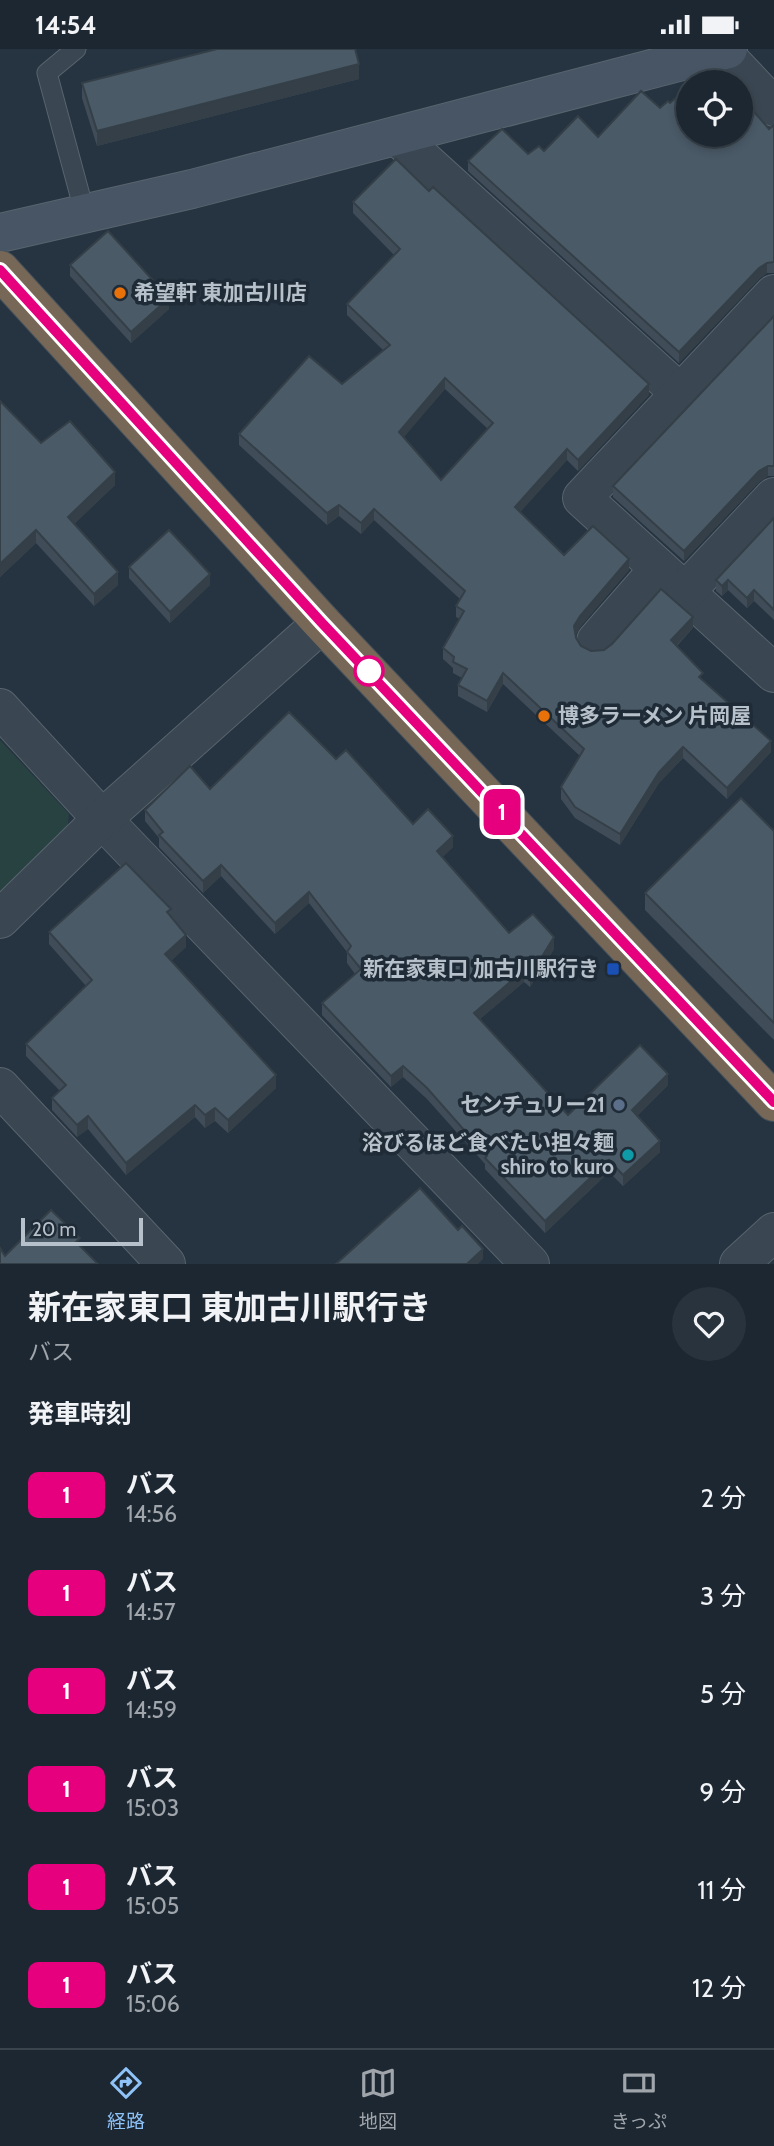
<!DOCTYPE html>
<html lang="ja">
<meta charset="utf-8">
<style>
:root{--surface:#1c2731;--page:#29333d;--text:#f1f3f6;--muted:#a0a5ab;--line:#3a444d;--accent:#8fc3f8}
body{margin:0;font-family:Cabin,"Noto Sans JP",sans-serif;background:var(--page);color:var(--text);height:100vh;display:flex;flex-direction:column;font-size:26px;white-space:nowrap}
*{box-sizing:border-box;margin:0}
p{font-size:23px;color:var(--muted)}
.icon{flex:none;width:38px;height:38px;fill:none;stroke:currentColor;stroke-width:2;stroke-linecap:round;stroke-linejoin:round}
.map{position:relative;height:1215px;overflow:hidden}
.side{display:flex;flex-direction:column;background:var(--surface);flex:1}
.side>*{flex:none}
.badge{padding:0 14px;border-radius:10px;font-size:24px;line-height:46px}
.tools{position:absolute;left:676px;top:21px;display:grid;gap:14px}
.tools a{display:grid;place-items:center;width:77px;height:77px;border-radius:50%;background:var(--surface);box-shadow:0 4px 10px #0003,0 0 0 2px var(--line);font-size:35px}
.scale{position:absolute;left:21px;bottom:18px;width:122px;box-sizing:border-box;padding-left:7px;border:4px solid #b7c1cb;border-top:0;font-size:19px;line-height:24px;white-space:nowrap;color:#b7c1cb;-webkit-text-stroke:5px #1f2b36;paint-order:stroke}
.map>.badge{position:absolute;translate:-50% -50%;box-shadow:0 0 0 4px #fff}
h2{padding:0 28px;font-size:26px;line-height:63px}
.round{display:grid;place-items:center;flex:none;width:74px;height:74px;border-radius:37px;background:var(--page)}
.summary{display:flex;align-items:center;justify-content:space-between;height:119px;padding:0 28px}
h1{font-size:33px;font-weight:700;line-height:52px}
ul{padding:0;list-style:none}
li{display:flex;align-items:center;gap:21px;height:98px;padding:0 28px}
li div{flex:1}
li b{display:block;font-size:26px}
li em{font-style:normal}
li .badge{min-width:77px;font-weight:700;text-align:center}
.status{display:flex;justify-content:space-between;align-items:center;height:49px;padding:0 35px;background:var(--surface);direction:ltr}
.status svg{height:19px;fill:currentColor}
.dock{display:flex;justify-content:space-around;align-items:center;height:98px;border-top:2px solid var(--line);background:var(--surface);font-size:19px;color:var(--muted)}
.dock a{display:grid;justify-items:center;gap:4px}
.dock .active{color:var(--accent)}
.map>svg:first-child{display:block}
.park{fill:#284242}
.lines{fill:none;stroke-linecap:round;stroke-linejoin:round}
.lane-casing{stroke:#58646e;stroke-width:21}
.street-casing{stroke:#58646e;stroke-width:40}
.secondary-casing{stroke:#58646e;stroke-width:40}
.highway-casing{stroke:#45515b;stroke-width:40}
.lane{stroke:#3a4651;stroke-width:19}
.street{stroke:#3a4651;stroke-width:38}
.secondary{stroke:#485564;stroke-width:38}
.highway{stroke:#776757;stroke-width:38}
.wall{fill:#404d59;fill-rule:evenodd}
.shaded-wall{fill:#343f48}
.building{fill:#4a5a67;stroke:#343f48;stroke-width:2;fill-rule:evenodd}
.line-casing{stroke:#fff;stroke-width:16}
.line{stroke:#e6007e;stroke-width:10}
.food-dot{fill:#e8710a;stroke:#1f2b36;stroke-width:2.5}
.stop-dot{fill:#fff;stroke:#e6007e;stroke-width:3.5}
.transit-dot{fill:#1a4fb4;stroke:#1f2b36;stroke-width:2.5}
.service-dot{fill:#5c6f8a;stroke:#1f2b36;stroke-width:2.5}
.culture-dot{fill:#0f9aa8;stroke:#1f2b36;stroke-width:2.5}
.labels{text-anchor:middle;stroke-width:7;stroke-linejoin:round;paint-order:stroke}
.poi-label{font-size:21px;font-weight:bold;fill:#b7c1cb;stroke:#1f2b36;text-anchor:end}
</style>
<div class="status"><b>14:54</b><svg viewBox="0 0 49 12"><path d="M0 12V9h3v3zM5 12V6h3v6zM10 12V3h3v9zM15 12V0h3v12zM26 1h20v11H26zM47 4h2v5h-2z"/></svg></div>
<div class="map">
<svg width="774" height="1215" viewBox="0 0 774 1215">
<rect width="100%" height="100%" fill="#263441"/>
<polygon class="park" points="0,691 69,765 67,783 0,842"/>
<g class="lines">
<defs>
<polyline id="lane" points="76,0 47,24 85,165"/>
<g id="street">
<polyline points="721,2 774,58"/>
<polyline points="397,87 680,344"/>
<polyline points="774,245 582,449 774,624"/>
<polyline points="685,543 774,448"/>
<polyline points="596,592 659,520"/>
<polyline points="0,659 102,770 530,1215"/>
<polyline points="0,870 102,770 322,574"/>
<polyline points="0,1038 166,1215"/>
<polyline points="739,1215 774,1183"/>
</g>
<polyline id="secondary" points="0,184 192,140 728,0"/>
<polyline id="highway" points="0,221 322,574 774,1053"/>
</defs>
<use href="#lane" class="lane-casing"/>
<use href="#street" class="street-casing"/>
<use href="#secondary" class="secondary-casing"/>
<use href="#highway" class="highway-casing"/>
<use href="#lane" class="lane"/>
<use href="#street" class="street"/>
<use href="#secondary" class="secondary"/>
<use href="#highway" class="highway"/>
</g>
<g class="wall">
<polygon points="359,30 97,97 82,49 82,34"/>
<polygon points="670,54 769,80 774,76 774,224 767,224 759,230 679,314 468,122 468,112 528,105 598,88"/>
<path d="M429,142l220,204 -71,76 -11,-11 -47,52 44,43 65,15 -49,57 -5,9 1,2 5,8 10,5 13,-1 89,-22 -16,18 26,35 68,71 -44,47 -44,-41 -24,25 -39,62 -45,-27 -14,-19v-12l19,-31 -77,-72 -16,28 -29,-16v-11l4,-7 -9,-5v-5l-10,-9v-11l17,-29 -4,-2v-11l4,-7 -86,-79 -13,14 -22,-18 -12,9 -88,-80v-11l103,-50 41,-34 -36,-35v-11l47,-49 -41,-42v-11zM445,340l43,40 -47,51 -38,-43z"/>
<polygon points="70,216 169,260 131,294 70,227"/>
<polygon points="774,267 774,427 768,427 759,433 684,512 613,448 613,437"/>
<polygon points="0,352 41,394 115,436 74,475 118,536 94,557 36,494 0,528"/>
<polygon points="774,469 774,571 754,552 747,559 728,541 722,547 716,542 716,531"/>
<polygon points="129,518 210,536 170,574 129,529"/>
<polygon points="336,710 413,775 453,798 442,808 509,884 554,900 530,938 524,933 480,970 568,1066 668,1036 637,1067 660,1103 623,1137 609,1123 545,1184 485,1120 485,1115 427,1050 403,1028 391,1038 322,966 322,954 355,925 347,914 347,903 309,854 275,885 221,827 203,844 159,798 159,789 145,772 145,761 210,740"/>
<polygon points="774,782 774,991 645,861 645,844"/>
<polygon points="171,867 186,898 171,912 276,1039 228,1084 215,1072 205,1079 195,1068 126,1126 88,1080 77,1088 52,1061 52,1049 60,1042 26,1007 26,995 86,937 49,895 49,883"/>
</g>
<g class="shaded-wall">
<polygon points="359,15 359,30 97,97 97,82"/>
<polygon points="767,214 767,224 759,230 679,314 679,303 759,219"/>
<polygon points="169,249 169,260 131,294 131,283"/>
<polygon points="445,329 445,340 399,394 399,383"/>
<polygon points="649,335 649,346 578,422 578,411"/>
<polygon points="567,400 567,411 515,469 515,458"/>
<polygon points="768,417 768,427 759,433 684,512 684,502 759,422"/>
<polygon points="115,423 115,436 68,481 68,468"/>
<polygon points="339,456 339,467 327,476 327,464"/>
<polygon points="374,460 374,471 361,485 361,474"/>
<polygon points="36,481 36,494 0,528 0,515"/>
<polygon points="629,510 629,521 580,578 574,588 574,577 580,567"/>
<polygon points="118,523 118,536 94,557 94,545"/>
<polygon points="210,525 210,536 170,574 170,563"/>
<polygon points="728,531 728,541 722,547 722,537"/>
<polygon points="754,541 754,552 747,559 747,549"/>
<polygon points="693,568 693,579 671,602 671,591"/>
<polygon points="503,624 503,635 487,663 487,652"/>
<polygon points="771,692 771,703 727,750 727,739"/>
<polygon points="683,698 683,709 659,734 620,796 620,785 659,723"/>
<polygon points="453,787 453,798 437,814 437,802"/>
<polygon points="221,816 221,827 203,844 203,832"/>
<polygon points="309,843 309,854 275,885 275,874"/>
<polygon points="186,886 186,898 165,918 165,905"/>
<polygon points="554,888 554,900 530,938 530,927"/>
<polygon points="524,921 524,933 474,975 474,964"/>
<polygon points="403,1017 403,1028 391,1038 391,1027"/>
<polygon points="668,1025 668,1036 632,1072 632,1061"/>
<polygon points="276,1026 276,1039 228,1084 228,1071"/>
<polygon points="195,1056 195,1068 126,1126 126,1114"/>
<polygon points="215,1059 215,1072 205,1079 205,1066"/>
<polygon points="88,1067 88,1080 77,1088 77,1076"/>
<polygon points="660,1092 660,1103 623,1137 623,1126"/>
<polygon points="609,1111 609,1123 545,1184 545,1172"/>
<polygon points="483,1200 483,1210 478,1215 467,1215"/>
</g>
<g class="building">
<polygon points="217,0 355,0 359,15 97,82 82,34"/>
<polygon points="719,22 729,33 706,33"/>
<polygon points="699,28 703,33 693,33"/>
<polygon points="688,38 688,86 740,86 740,47 769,80 774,76 774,213 767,214 759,219 679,303 468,112 502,80 528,105 539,97 544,102 578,67 598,88 641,42 660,59 668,52 670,54"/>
<path d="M396,110l33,32 4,-4 216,197 -71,76 -11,-11 -52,58 49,48 29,-29 36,33 -49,57 -6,10 2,12 5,8 10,5 13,-1 8,-6 49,-55 32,28 -22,23 32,33 -4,4 72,64 -44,47 -44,-41 -24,25 -39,62 -45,-27 -14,-20 23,-38 -81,-76 -16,28 -29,-16 9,-16 -14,-7 1,-5 -11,-9 21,-37 -8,-5 9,-15 -91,-82 -13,14 -22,-18 -12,8 -88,-79 70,-78 33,28 48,-39 -43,-41 53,-55 -47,-47zM445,329l48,45 -52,57 -42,-48z"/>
<polygon points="108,182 169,249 131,283 70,216"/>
<polygon points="774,267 774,417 768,417 759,422 684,502 613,437"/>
<polygon points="0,352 41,394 70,372 115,423 68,468 118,523 94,545 36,481 0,515"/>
<polygon points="774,469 774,561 754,541 747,549 728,531 722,537 716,531"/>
<polygon points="169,481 210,525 170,563 129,518"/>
<polygon points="289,663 336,710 346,701 413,775 428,760 453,787 437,802 509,884 533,865 554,888 530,927 524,921 474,964 568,1066 640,996 668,1025 632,1061 660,1092 623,1126 609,1111 545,1172 485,1109 487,1107 427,1039 403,1017 391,1027 322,954 361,920 347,903 351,897 309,843 275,874 221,816 203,832 159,786 163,783 145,761 190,717 210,740"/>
<polygon points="741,749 774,782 774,974 645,844"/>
<polygon points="126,814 171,860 167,863 186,886 165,905 276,1026 228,1071 215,1059 205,1066 195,1056 126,1114 88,1067 77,1076 52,1049 66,1036 26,995 92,931 49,883"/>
<polygon points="420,1139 458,1181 462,1177 483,1200 467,1215 336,1215"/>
<polygon points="51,1161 80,1189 76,1193 98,1215 0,1215 0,1199 5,1207"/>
</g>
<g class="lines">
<defs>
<polyline id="line" points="0,221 322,574 774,1053"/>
</defs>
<use href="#line" class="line-casing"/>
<use href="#line" class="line"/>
</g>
<g class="food-dot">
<circle cx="120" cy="244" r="7"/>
<circle cx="544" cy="667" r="7"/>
</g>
<circle class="stop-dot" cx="369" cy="622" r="14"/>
<rect class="transit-dot" x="606" y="913" width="14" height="14" rx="3.5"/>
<circle class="service-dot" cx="619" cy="1056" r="7"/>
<circle class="culture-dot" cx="628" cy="1106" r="7"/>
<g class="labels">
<g class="poi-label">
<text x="134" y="251" text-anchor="start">希望軒 東加古川店</text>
<text x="558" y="674" text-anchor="start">博多ラーメン 片岡屋</text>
<text x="599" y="927">新在家東口 加古川駅行き</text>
<text x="605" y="1063">センチュリー21</text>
<text x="614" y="1101">浴びるほど食べたい担々麺<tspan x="614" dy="24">shiro to kuro</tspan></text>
</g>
</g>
</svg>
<div class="tools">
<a><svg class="icon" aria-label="locate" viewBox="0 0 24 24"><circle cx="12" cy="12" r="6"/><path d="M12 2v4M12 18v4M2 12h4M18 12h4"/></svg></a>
</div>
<div class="scale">20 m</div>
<b class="badge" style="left:502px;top:763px;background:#e6007e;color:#fff">1</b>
</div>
<section class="side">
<div class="summary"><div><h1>新在家東口 東加古川駅行き</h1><p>バス</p></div><a class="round"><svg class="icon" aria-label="heart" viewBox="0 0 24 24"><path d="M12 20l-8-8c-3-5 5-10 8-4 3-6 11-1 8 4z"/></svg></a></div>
<h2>発車時刻</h2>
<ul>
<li><span class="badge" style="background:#e6007e;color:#fff">1</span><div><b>バス</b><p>14:56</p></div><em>2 分</em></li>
<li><span class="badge" style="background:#e6007e;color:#fff">1</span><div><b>バス</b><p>14:57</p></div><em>3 分</em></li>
<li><span class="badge" style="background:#e6007e;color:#fff">1</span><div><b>バス</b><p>14:59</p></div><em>5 分</em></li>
<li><span class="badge" style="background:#e6007e;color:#fff">1</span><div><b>バス</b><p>15:03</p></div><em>9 分</em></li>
<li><span class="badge" style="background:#e6007e;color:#fff">1</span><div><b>バス</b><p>15:05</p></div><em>11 分</em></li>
<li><span class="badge" style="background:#e6007e;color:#fff">1</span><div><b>バス</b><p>15:06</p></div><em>12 分</em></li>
</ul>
</section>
<nav class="dock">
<a class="active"><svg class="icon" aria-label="directions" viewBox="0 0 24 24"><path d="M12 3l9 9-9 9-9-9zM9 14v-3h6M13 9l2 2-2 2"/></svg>経路</a>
<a><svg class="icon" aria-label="map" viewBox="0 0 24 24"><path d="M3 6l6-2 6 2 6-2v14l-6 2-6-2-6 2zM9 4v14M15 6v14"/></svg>地図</a>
<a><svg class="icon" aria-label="tickets" viewBox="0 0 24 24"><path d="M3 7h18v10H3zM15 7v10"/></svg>きっぷ</a>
</nav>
